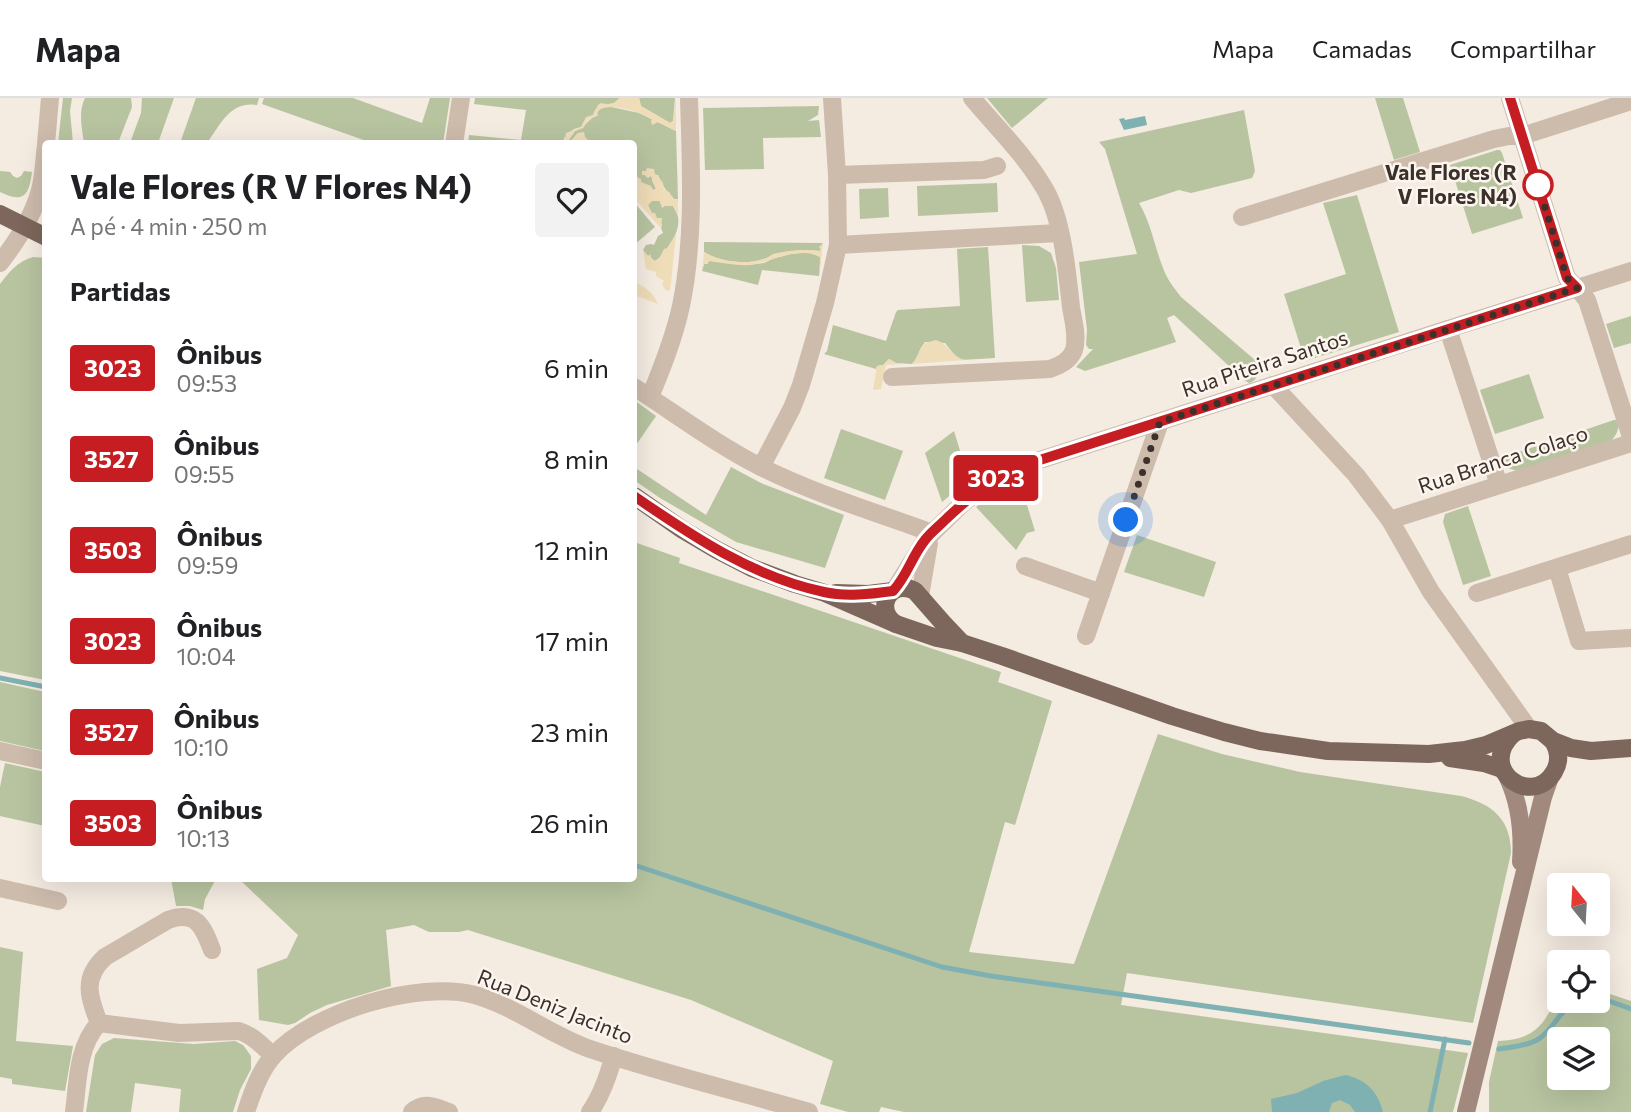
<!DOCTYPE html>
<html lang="pt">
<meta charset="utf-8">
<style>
:root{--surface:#fff;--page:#f2f2f2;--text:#202124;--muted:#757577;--line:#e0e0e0}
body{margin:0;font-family:Commissioner,sans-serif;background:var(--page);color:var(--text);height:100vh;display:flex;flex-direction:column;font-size:26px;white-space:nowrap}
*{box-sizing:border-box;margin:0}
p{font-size:23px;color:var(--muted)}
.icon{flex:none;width:38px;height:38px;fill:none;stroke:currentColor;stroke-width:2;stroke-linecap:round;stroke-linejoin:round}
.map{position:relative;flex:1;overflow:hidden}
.details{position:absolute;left:42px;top:42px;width:595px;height:742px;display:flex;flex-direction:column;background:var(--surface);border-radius:7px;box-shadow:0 7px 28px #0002}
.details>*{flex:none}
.badge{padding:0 14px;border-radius:5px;font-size:24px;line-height:46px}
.needle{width:46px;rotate:342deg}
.buttons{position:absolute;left:1547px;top:775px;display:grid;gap:14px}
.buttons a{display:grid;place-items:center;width:63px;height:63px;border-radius:7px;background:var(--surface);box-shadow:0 7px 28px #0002;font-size:35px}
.you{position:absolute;width:35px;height:35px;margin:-18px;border:5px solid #fff;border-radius:50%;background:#1a73e8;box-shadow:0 0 0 10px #1a73e833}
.map>.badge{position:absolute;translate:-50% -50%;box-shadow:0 0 0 4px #fff}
h2{padding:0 28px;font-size:26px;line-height:63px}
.round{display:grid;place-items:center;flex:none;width:74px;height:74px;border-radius:7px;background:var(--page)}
.summary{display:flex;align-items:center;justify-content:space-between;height:119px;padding:0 28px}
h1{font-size:33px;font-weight:700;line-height:52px}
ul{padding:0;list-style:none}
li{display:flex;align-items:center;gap:21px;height:91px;padding:0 28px}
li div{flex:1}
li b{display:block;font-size:26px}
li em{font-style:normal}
li .badge{min-width:77px;font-weight:700;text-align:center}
header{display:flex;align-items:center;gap:42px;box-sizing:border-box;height:98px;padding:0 35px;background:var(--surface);border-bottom:2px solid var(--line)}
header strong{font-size:33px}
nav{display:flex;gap:38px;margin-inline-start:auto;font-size:24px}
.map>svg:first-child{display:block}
.green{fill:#b8c4a0;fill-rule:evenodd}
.sand{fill:#efdcb8}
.water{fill:#7fb0b2}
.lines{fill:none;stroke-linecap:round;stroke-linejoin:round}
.stream{stroke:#7fb0b2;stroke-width:5}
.minor{stroke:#cdbbac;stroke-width:18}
.tertiary{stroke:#cdbbac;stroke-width:18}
.secondary{stroke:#a18a7d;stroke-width:18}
.primary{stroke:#7d675c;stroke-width:18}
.line-casing{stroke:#fff;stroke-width:16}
.line{stroke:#c61d23;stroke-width:10}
.walk{stroke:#3b302b;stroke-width:7;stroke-dasharray:0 12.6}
.stop-dot{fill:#fff;stroke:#c61d23;stroke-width:3.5}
.labels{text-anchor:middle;stroke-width:5;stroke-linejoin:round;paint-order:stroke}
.stop-label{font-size:21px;font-weight:bold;fill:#3b302b;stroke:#fbf5ee;text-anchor:end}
.street-label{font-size:21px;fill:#3b302b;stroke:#fbf5ee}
</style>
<header>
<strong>Mapa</strong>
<nav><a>Mapa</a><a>Camadas</a><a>Compartilhar</a></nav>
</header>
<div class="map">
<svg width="1631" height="1014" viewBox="0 0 1631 1014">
<rect width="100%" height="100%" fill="#f4ebe1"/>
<g class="green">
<polygon points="63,0 72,0 70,13 73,45 58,45"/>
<path d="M85,0h46l1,9 -14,36h-34c-2,-15 -6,-31 1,-45z"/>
<polygon points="142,0 174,0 158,45 130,45 141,15"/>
<path d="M196,0h63l-2,7c-27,-4 -36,19 -50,38h-27z"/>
<polygon points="264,0 353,0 422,25 430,0 450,0 443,46 372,45 262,6"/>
<polygon points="475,0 620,0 614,5 595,12 593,17 586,20 581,29 574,31 564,40 564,44 562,45 468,46 469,37 521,42 526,12 474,6"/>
<polygon points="639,0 675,0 673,23 670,25 641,8"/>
<polygon points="987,0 1048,0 1012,30"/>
<polygon points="1375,0 1403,0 1420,54 1394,62"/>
<path d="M607,8l32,7 37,18 2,68h-4c-8,-7 -12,-15 -16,-24h-13l3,3 2,-2 2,1v3l4,9 -3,1 -12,-8 -7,-8v-30l-37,-1 -1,-2h-7l-11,-8 -8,9 -2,-1 7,-10 8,-3c4,-7 13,-12 15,-18z"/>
<polygon points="819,8 818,17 808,23 819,22 821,39 763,40 764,71 705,72 703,10"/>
<path d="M1244,12l11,61 -3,7 -61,15 -12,-3 -40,13c13,22 16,47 26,70 4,9 10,16 16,24l74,63c3,9 5,20 -6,23l-5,-3 -70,-65 -7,3 9,24 -91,29 -9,-4 17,-18h-4l-3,-4 1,-15 -8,-68 58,-8 -32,-105 -6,-7z"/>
<polygon points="1497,52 1500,52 1502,55 1523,120 1472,136 1450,67"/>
<path d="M0,73l10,1 3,4 4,2 4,-2 3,-5 8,1c-3,23 -8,32 -32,20z"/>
<polygon points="997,85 998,114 918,118 917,88"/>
<polygon points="888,90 889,119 860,121 859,91"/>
<polygon points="1357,97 1399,234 1305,263 1284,196 1346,176 1323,105"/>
<path d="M652,102l8,1 1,4 12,1c2,4 4,7 5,11 3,15 -12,37 -23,44l-7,-5 -5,-6 3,-5 5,-1 3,1 4,-9 5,-3 -2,-5 1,-3 -12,-14 -2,-6z"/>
<polygon points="634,104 655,129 634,147"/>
<path d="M704,144l119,1 -3,8c-15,-2 -31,0 -46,3 -3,1 -6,4 -10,5 -17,6 -45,3 -60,-7z"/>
<polygon points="1022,147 1039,148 1051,155 1056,170 1059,202 1026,204"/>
<path d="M988,149l7,111 -34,2 -5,-3 -11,-14 -20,-1c-6,7 -7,16 -13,22l-16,-1 -7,-4 -6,6 -6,1 -1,3 -52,-15 3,-3 6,-26 53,16 10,-29 2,-2 62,-4 -3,-57z"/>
<polygon points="803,155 810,155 821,159 819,178 762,172 758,187 702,173 704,166 710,163 749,167 764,165 776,159 780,159 790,156"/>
<path d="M33,159l13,1 -1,422 -45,-9v-387c10,-13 17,-22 33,-27z"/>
<polygon points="1631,218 1631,245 1614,250 1606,226"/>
<polygon points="1529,276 1544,320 1495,336 1480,292"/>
<polygon points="634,302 656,318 634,350"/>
<path d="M1614,322h4c2,9 -2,16 -8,22l-93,29 -12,-4 -7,-8z"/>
<polygon points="841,331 903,353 885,402 824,380"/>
<polygon points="954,333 969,382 942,404 925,355"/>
<polygon points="634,369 706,417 731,369 761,385 844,417 825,470 736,444 660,400 634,382"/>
<polygon points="1019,381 1035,433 1027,435 1016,452 976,409 999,391"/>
<polygon points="1468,408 1491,478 1463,487 1443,424 1445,416"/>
<polygon points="1137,437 1216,464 1204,499 1124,474"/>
<path d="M634,444l46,16 -1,5 322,109 -3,10 54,19 -37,124 -10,-3 -36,130 105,12 84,-230 64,20 78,18 161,24c32,8 50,24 50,57l-38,170 -346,-50 -6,32 347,48 -15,59h-549l-23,-5 -2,5h-31l-28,-8 13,-43 -142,-61 -223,-70 -9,2h-30l-15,-7 -28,5 5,56 -64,19 -17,8 -15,10 -7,2 -29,-5 -2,-51 30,-11 11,-23 -59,-56 395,-1z"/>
<polygon points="0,584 45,594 45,653 0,643"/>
<polygon points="5,665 45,674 45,728 0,718 0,689"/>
<polygon points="171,781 171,780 216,781 205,801 203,812 190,808 176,808"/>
<polygon points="0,849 23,854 16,943 73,948 65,993 12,986 12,981 0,979"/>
<path d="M1598,892l33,11v111h-142v-30l9,-41c18,-1 33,-4 45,-19 6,-8 9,-16 16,-24v3h39zM1559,942h39v38h-39z"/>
<polygon points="114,940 194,946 235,943 243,947 251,958 251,971 240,992 233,1014 179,1014 181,991 135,985 131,1014 86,1014 95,957 102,946"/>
</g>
<g class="sand">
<path d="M620,0h19l2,8 29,17 3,-2 3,-23v33l-18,-9 -6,3 -1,-4 1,-2c-13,-7 -40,-17 -53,-9l-2,4 2,1 -11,5 -5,8 -8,3 -7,10 2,1 8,-9 6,-1 1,5 4,4 3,-1 5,3h-13l-3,-2 -4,2h-15l2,-1 2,-9 15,-6 5,-10 7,-2 5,-10 3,-2c7,2 15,1 19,-5z"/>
<path d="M647,70l7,1 1,5 2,1 6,8 1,6 5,3 5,7h4v17l-5,-10h-8l-3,2 -2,-7h-8l-4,4 4,8h3l2,5h5l-1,10 -27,-30v-29c2,3 1,8 7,10v3l10,4 2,4 3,-1 -4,-9v-3l-2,-1 -2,2 -3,-3h-3v-4h4z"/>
<polygon points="676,136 671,185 670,192 667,193 664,190 662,186 664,183 656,178 656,174 646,171 643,152 648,158 650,156 652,161 655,163 659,161 664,151 667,150"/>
<path d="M823,145l-4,33 1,-19c-23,-12 -47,5 -70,8 -13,1 -27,-2 -40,-4h-2v3h-4l-2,7 2,-19c15,10 43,13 60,7 4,-1 7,-4 10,-5 15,-4 31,-5 46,-3l1,-1 -2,-3z"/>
<path d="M634,184c11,4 19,11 24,22l-24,-9z"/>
<path d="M936,242c14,5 16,17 29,20l-53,4c12,-13 2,-19 24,-24z"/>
<polygon points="889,261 896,265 903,266 886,267 881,291 873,292 877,268 883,267"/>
</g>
<g class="water">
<polygon points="1145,18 1147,27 1124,32 1119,21 1124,20 1125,22"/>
<path d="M1345,977c21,4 33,17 38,37h-28l-5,-7 -10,-5 -8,3 -3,9h-57l-1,-13 26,-6 26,-12z"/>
</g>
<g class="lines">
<g class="stream">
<polyline points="0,580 46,589"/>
<polyline points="634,767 942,869 991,878 1469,945"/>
<polyline points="1598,902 1609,903 1631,911"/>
<path d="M1499,951c13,-2 27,-3 38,-9 20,-12 21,-34 47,-39"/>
<polyline points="1430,1014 1445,941"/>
</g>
<g class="minor">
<polyline points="46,46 50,0"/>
<polyline points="454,46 461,0"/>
<polyline points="837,77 984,72 997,68"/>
<polyline points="1242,119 1494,41 1509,38 1522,38 1631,3"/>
<polyline points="838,147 1059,135"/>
<path d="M0,165c17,-22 33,-46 40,-73 4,-15 4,-30 6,-45"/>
<polyline points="1577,190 1587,202 1631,339"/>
<polyline points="1448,231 1499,387"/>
<path d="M892,279l158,-8c10,-4 20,-8 24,-19 4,-14 -1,-30 -3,-43 -4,-35 -8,-85 -25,-116 -19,-34 -49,-63 -74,-93"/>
<polyline points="1273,287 1356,377 1390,422 1431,494 1529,631"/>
<path d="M634,289c42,27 82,57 127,80 54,27 114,45 171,66"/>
<path d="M650,299c12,-29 24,-59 31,-91 14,-68 10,-139 8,-208"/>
<polyline points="761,369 792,310 801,287 825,205 838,147 837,77 832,0"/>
<polyline points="1390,422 1631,345"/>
<polyline points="1025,468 1101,495"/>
<polyline points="1557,470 1579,543 1631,540"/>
<polyline points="1477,495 1631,446"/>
<polyline points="1086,538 1160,324"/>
<polyline points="0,653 46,663"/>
<polyline points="0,790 58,803"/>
<path d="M99,925c-10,-26 -17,-45 6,-66l63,-37c28,-10 35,6 44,30"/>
<path d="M74,1014c4,-30 3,-65 25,-89l80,10 60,-2c13,4 24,15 34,25"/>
<path d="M246,1014c6,-19 14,-42 28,-57 39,-43 144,-75 201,-60 41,12 75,40 115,54 72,24 146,42 219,63"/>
<path d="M412,1014c12,-11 23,-5 37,0"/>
<path d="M590,1014c12,-17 18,-37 24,-56"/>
</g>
<g class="tertiary">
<polyline points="1510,0 1567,180 1577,190"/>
<polyline points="895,491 926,441 962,406 981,391 1000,378 1018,369 1448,231 1631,173"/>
<polyline points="920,498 929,445"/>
</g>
<g class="secondary">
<path d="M1508,680c12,26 15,55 13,84"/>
<polyline points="1466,1014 1543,699 1549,682"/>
</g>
<g class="primary">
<polyline points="0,116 46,139"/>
<polyline points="634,398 683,432 717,452 752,470 795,486 825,495 896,526 937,540 962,545 1002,558 1172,618 1224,634 1260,643 1328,653 1429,656 1465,652 1486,647 1519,633 1529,631 1541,633 1553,643 1571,650 1591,653 1631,650"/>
<polyline points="836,495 868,496 893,493"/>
<path d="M896,526c-23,-15 -6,-46 19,-33l28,32 19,20"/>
<path d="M1513,636c-37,35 19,75 41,38 6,-10 5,-21 -1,-31"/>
<polyline points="1450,660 1484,665 1502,671"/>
</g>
</g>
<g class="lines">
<defs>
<path id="line" d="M634,398c58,40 119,81 190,96 22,5 47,2 69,-1 14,-15 19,-35 32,-51 5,-7 13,-13 19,-19 23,-22 45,-40 74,-54l559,-179 -10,-10 -57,-180"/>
</defs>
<use href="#line" class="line-casing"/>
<use href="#line" class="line"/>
<polyline class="walk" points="1126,422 1160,324 1577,190 1567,180 1538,87"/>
</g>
<circle class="stop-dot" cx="1538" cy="87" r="14"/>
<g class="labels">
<g class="stop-label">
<text x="1517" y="82">Vale Flores (R<tspan x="1517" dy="24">V Flores N4)</tspan></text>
</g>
<g class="street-label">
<text transform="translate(1265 266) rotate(-18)" y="7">Rua Piteira Santos</text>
<text transform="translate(1503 362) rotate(-18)" y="7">Rua Branca Colaço</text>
<text transform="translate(555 909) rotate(22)" y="7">Rua Deniz Jacinto</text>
</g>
</g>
</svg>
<div class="buttons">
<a><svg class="needle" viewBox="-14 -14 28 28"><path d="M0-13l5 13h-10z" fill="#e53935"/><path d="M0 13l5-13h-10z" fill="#757577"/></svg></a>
<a><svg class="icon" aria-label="locate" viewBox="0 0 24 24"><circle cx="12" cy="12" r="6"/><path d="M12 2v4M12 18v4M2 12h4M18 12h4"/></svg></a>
<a><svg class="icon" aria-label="layers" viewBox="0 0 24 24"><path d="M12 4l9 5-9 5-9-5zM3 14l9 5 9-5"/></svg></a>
</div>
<div class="you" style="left:1126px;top:422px"></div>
<b class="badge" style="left:996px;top:380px;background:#c61d23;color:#fff">3023</b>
<section class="details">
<div class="summary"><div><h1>Vale Flores (R V Flores N4)</h1><p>A pé · 4 min · 250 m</p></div><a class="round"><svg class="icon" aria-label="heart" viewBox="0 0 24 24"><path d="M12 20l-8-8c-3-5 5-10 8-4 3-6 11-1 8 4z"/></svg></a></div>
<h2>Partidas</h2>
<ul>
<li><span class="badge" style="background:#c61d23;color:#fff">3023</span><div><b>Ônibus</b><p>09:53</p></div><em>6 min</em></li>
<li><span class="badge" style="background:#c61d23;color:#fff">3527</span><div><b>Ônibus</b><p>09:55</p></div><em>8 min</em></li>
<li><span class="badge" style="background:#c61d23;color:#fff">3503</span><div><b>Ônibus</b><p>09:59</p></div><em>12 min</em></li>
<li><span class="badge" style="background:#c61d23;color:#fff">3023</span><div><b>Ônibus</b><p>10:04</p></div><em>17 min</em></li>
<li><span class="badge" style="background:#c61d23;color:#fff">3527</span><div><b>Ônibus</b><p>10:10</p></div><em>23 min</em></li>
<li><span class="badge" style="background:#c61d23;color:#fff">3503</span><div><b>Ônibus</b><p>10:13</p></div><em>26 min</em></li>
</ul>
</section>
</div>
